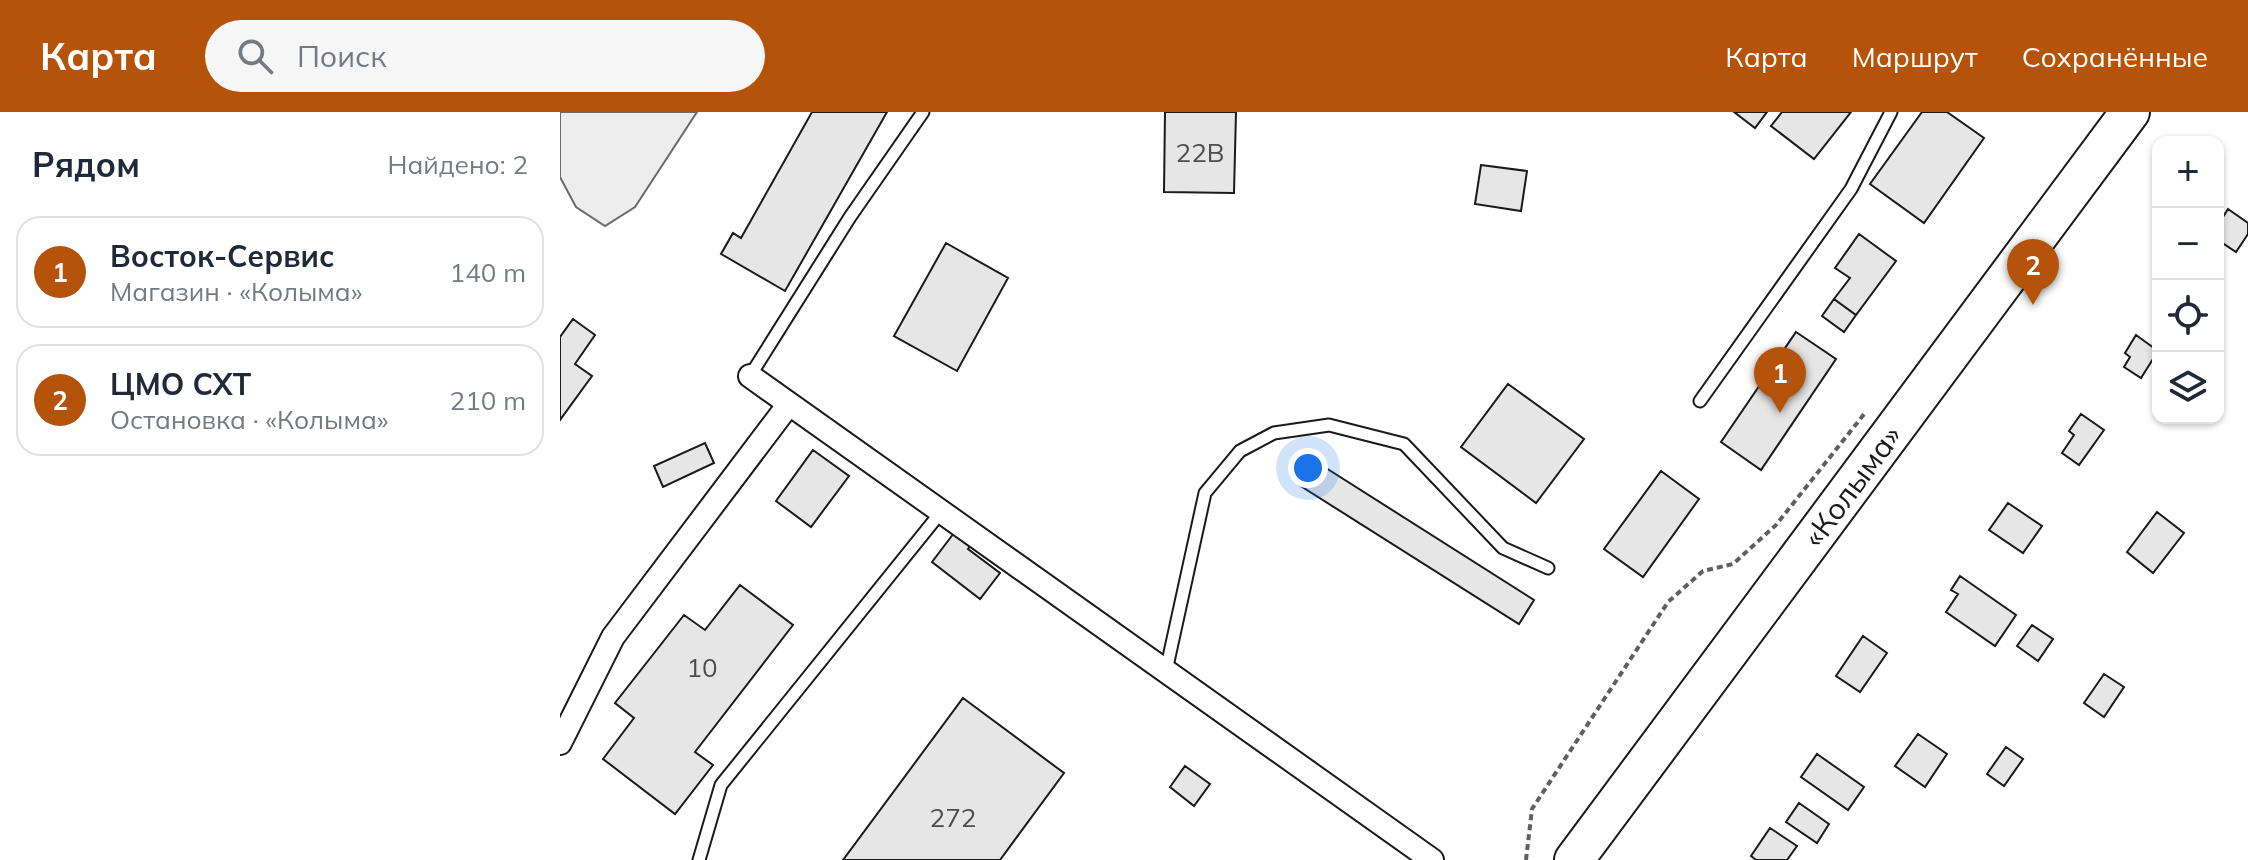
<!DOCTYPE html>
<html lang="ru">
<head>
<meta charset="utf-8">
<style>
  body { margin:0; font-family:Mulish,sans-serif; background:#f6f6f7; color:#1f2937 }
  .controls { position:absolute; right:24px; top:24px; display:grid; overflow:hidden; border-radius:16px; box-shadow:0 2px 6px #0004 }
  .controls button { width:72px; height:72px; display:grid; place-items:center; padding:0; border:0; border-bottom:2px solid #e0e1e3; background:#fff; color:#1f2937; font:40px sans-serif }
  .you { position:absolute; left:748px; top:356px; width:28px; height:28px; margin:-20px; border:6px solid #fff; border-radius:50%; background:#1a73e8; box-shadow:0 0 0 12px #1a73e833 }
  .badge { display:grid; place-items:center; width:52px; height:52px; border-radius:50%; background:#b45309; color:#fff; font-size:26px; font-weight:700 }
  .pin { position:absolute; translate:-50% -66px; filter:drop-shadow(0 2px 4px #0008) }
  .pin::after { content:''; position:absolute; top:42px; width:28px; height:24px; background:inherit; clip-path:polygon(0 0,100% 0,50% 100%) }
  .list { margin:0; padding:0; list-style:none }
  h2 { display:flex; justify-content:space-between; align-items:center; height:104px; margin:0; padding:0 32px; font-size:34px }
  h2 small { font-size:26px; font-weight:400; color:#747a83 }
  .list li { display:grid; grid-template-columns:52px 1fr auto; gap:24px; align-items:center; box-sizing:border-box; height:112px; margin:0 16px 16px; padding:0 16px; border:2px solid #e0e1e3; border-radius:24px }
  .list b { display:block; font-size:30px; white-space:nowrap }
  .list p { margin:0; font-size:26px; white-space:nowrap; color:#747a83 }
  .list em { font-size:26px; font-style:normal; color:#747a83 }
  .icon { flex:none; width:44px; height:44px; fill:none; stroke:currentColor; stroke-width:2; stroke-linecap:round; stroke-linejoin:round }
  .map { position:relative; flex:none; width:1688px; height:748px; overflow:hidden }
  header { display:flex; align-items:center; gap:48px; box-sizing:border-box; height:112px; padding:0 40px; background:#b45309; color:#fff }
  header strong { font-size:38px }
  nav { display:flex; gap:44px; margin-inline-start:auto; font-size:28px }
  .search { width:560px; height:72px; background:#f6f6f7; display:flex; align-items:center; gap:20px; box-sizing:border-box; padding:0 28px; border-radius:44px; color:#747a83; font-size:30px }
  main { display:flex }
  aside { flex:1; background:#fff }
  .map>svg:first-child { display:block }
</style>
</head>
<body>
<header>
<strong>Карта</strong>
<div class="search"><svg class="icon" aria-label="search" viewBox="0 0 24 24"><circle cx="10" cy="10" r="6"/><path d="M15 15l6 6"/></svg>Поиск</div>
<nav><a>Карта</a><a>Маршрут</a><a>Сохранённые</a></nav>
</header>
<main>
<aside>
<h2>Рядом<small>Найдено: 2</small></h2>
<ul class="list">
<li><span class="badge">1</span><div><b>Восток-Сервис</b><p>Магазин · «Колыма»</p></div><em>140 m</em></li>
<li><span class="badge">2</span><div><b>ЦМО СХТ</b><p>Остановка · «Колыма»</p></div><em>210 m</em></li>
</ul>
</aside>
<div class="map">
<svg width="1688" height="748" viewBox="0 0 1688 748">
  <rect width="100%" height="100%" fill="#fff"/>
  <path fill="#ededed" stroke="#6a6a6a" stroke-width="2" d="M 0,0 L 137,0 L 75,95 L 45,114 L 16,95 L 0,65 Z"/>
  <path fill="#e6e6e6" stroke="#1a1a1a" stroke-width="2" d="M 252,0 L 327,0 L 225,179 L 161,142 L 173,121 L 181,126 Z
    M 605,0 L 676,0 L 674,81 L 604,80 Z
    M 1174,0 L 1207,0 L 1195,16 Z
    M 1222,0 L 1291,0 L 1254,47 L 1211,14 Z
    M 1362,0 L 1387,0 L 1424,26 L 1364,111 L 1310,72 Z
    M 921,53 L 967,59 L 961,99 L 915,92 Z
    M 1668,97 L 1688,111 L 1688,122 L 1676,140 L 1658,128 L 1658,113 Z
    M 1299,122 L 1336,149 L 1296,203 L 1274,187 L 1290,166 L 1275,156 Z
    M 386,131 L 448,166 L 397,259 L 334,224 Z
    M 1274,187 L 1296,203 L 1284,220 L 1262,204 Z
    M 13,207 L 35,223 L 15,252 L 32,264 L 0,308 L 0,225 Z
    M 1236,220 L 1276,247 L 1201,358 L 1161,330 Z
    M 1576,223 L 1598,239 L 1581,266 L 1564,255 L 1570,245 L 1565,241 Z
    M 948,272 L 1024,327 L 976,391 L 901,335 Z
    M 1521,302 L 1544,318 L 1519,353 L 1502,341 L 1514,323 L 1509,319 Z
    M 145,331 L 154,351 L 103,375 L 94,354 Z
    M 253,338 L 289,364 L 251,415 L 216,389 Z
    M 755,349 L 974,488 L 959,512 L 739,373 Z
    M 1101,359 L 1139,387 L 1083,465 L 1044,437 Z
    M 1448,391 L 1482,414 L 1463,441 L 1429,418 Z
    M 1597,400 L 1624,421 L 1593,461 L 1567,440 Z
    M 397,417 L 414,429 L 408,437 L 440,461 L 420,487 L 372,450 Z
    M 1400,464 L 1456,503 L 1435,534 L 1386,500 L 1398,482 L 1391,478 Z
    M 180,473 L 233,513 L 135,640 L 153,653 L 115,702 L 43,647 L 74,606 L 55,591 L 124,503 L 145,518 Z
    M 1472,513 L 1493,527 L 1478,549 L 1457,534 Z
    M 1303,524 L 1327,541 L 1300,580 L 1276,564 Z
    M 1544,562 L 1564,575 L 1544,605 L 1524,591 Z
    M 403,586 L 504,661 L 440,748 L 283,748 Z
    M 1358,622 L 1387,642 L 1365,675 L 1335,654 Z
    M 1446,635 L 1463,647 L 1444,674 L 1427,662 Z
    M 1257,642 L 1304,675 L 1288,698 L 1241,665 Z
    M 625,654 L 650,672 L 634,694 L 610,675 Z
    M 1239,691 L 1269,712 L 1257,731 L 1226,710 Z
    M 1210,716 L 1237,734 L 1227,748 L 1196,748 L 1191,744 Z"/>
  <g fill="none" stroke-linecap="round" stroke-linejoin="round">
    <g stroke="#1a1a1a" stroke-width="15">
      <path id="lane" d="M 190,264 L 290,105 L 363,0
        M 1140,289 L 1291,77 L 1331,0
        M 606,559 L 645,381 L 680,339 L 714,321 L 769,313 L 844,332 L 943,436 L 988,456
        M 139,748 L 161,673 L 381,400"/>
    </g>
    <g stroke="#1a1a1a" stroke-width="26">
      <path id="street" d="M 190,264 L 872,748
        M 0,631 L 53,525 L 229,292"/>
    </g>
    <g stroke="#1a1a1a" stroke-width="42">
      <g id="highway">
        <path id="s1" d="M 1014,748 L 1570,0"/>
      </g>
    </g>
    <path stroke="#5f5f5f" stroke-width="4" stroke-dasharray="6 4" stroke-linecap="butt" d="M 966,748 L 972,697 L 1108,490 L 1143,459 L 1173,452 L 1216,413 L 1305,301"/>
    <use href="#lane" stroke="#fff" stroke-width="11"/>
    <use href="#street" stroke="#fff" stroke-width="22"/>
    <use href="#highway" stroke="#fff" stroke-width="38"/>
  </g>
  <g text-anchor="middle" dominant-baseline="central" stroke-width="6" stroke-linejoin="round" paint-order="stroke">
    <g font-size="26" fill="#4d4d4d">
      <text x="640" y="40">22В</text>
      <text x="142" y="555">10</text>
      <text x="393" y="705">272</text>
    </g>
    <g font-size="30" fill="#1a1a1a" stroke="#fff">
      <text stroke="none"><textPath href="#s1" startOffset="466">«Колыма»</textPath></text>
    </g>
  </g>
</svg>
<div class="controls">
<button>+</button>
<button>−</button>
<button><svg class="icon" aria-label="locate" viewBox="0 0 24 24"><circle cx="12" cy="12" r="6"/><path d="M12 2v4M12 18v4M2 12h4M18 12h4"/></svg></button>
<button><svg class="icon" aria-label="layers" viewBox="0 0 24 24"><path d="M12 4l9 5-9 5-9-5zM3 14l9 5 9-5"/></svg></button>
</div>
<div class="you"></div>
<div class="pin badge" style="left:1220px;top:301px">1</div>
<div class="pin badge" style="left:1473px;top:193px">2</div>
</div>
</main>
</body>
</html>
